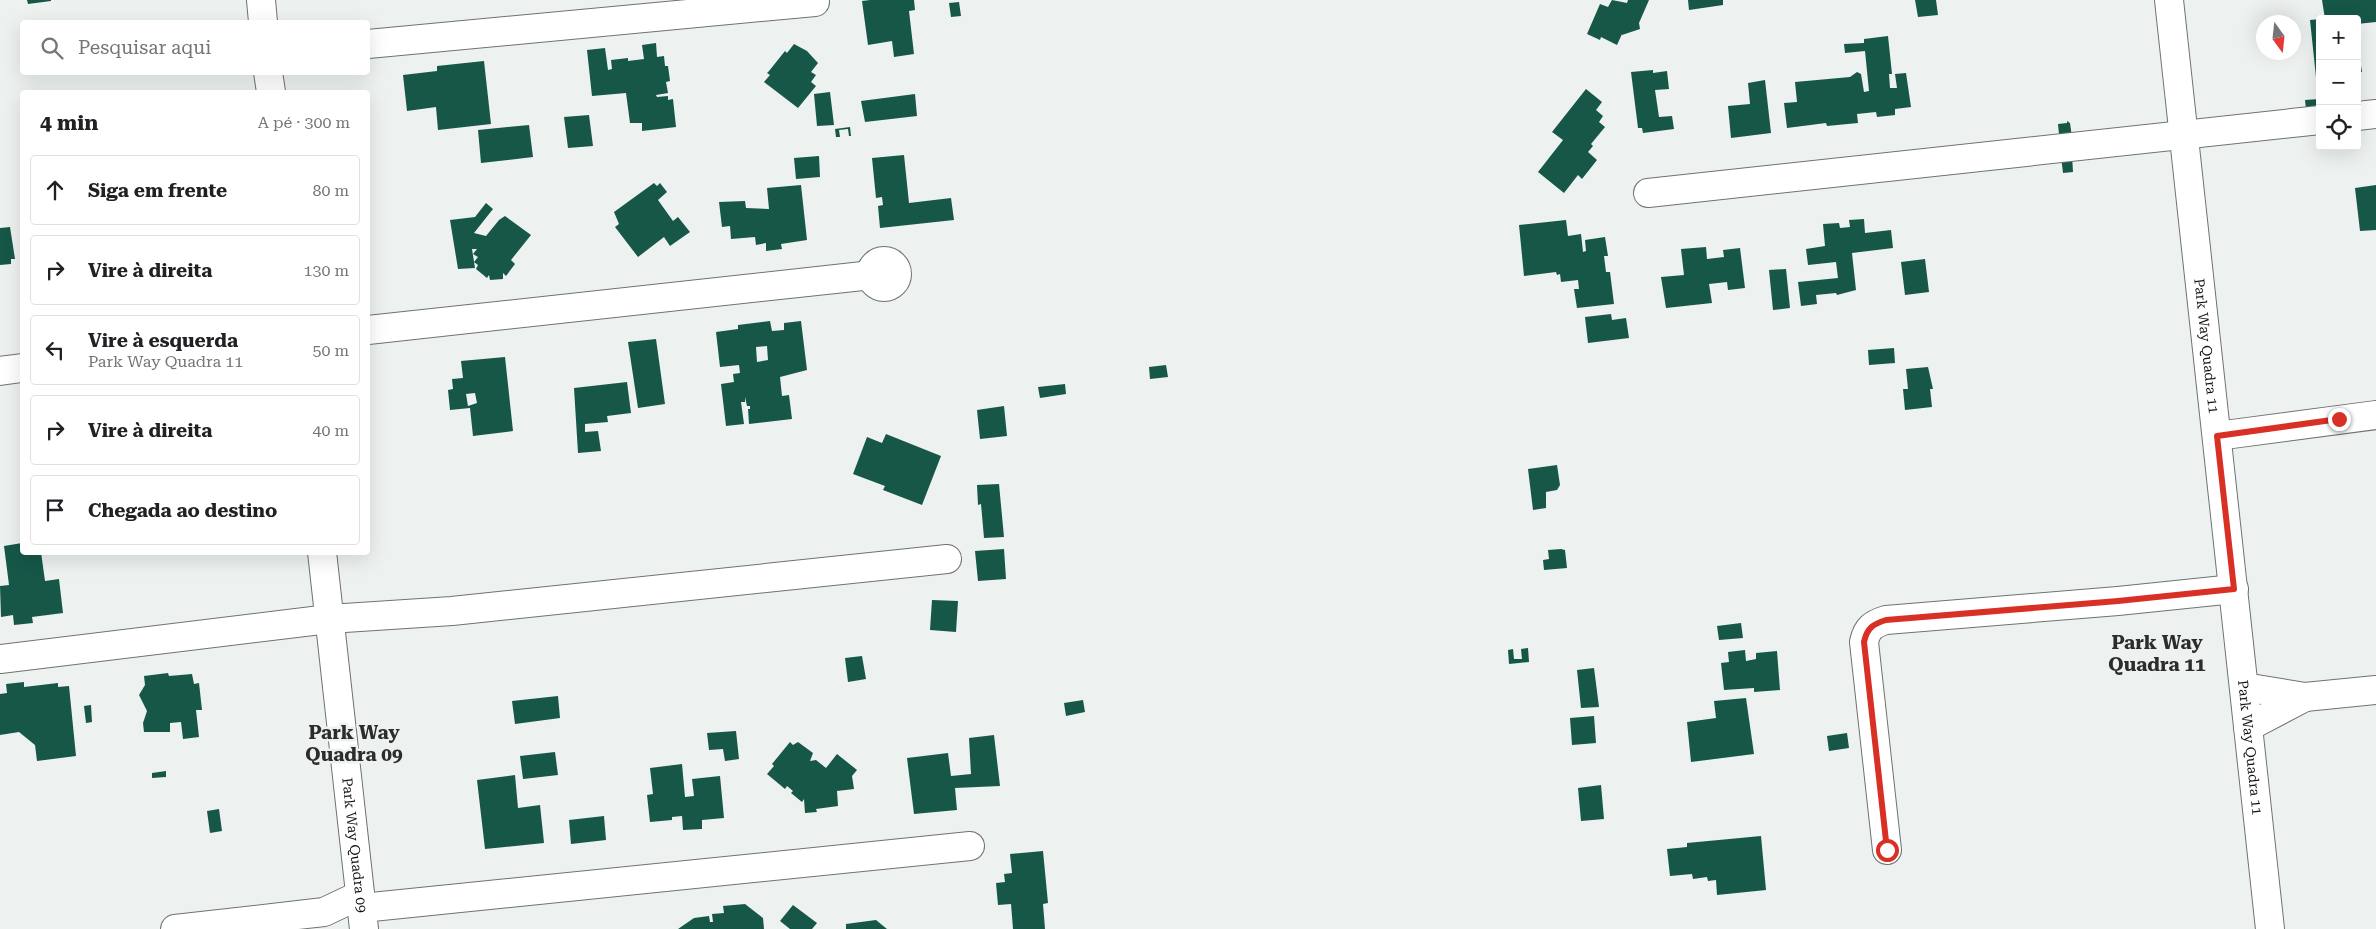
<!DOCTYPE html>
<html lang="pt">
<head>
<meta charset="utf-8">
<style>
  body { margin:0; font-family:"Roboto Serif",serif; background:#f2f2f2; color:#202124 }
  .controls { position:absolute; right:15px; top:15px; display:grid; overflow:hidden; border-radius:5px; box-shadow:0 5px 20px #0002 }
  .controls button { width:45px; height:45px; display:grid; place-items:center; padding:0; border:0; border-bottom:1px solid #e0e0e0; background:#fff; color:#202124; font:25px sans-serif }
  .compass { position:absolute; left:2256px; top:15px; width:45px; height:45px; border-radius:50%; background:#fff; box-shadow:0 5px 20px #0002; rotate:165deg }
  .stop { position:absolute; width:15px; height:15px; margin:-11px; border:4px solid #d93025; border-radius:50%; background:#fff }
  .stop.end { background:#d93025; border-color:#fff; box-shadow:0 1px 5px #0008 }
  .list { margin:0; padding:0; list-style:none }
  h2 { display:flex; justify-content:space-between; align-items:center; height:65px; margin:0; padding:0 20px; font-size:21px }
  h2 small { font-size:16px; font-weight:400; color:#757577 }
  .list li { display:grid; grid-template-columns:32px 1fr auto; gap:15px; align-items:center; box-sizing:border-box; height:70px; margin:0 10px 10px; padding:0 10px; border:1px solid #e0e0e0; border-radius:5px }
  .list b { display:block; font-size:19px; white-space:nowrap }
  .list p { margin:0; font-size:16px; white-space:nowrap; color:#757577 }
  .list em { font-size:16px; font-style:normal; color:#757577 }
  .icon { flex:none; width:28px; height:28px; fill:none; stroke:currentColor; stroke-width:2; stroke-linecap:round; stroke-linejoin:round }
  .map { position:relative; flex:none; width:2376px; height:929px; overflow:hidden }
  .search { position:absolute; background:#fff; box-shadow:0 5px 20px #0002; left:20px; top:20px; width:350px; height:55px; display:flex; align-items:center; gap:12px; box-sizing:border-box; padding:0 18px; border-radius:5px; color:#757577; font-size:19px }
  .panel { position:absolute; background:#fff; box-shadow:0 5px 20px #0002; left:20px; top:90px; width:350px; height:465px; border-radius:5px }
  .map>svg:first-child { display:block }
</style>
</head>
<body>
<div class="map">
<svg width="2376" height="929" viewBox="0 0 2376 929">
  <rect width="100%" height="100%" fill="#edf1f0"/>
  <path fill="#165748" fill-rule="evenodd" d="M 27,0 L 51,0 L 51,1 L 28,4 Z
    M 870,0 L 914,0 L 915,10 L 909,11 L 914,54 L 894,57 L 892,41 L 868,45 L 862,1 Z
    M 1612,0 L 1627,3 L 1628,0 L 1649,0 L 1639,23 L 1640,29 L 1622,35 L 1622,34 L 1617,45 L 1601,37 L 1600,40 L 1587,34 L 1600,4 L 1608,7 Z
    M 1688,0 L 1723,0 L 1723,5 L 1689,10 Z
    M 1915,0 L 1936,0 L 1938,15 L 1918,17 Z
    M 2322,0 L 2376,0 L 2376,22 L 2357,24 L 2357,19 L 2325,19 Z
    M 959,2 L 961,16 L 951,17 L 949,3 Z
    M 2320,19 L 2320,77 L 2316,77 L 2310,20 Z
    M 1888,36 L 1892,74 L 1889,74 L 1890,88 L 1897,88 L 1895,74 L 1906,73 L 1911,107 L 1895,109 L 1895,115 L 1877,117 L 1876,112 L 1857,114 L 1858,123 L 1827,126 L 1826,123 L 1787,128 L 1784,103 L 1797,102 L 1795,82 L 1850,77 L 1857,72 L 1861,74 L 1864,92 L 1869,91 L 1865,51 L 1845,53 L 1844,44 L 1864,43 L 1864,39 Z
    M 2357,40 L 2362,72 L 2357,73 Z
    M 656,43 L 657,57 L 664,56 L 665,66 L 668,66 L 670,81 L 666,82 L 668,93 L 656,95 L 657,97 L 668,96 L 668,100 L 673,99 L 676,127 L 642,131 L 642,123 L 630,123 L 626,93 L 592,96 L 587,50 L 605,48 L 608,70 L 612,69 L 611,60 L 628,58 L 628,61 L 644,59 L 642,45 Z
    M 794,44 L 807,51 L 818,63 L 811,72 L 816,75 L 811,82 L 816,86 L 798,108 L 764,82 L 770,75 L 767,73 L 769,71 L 785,51 L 787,53 Z
    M 484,61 L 491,124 L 438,130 L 436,107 L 407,111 L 403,75 L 437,71 L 437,66 Z
    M 1653,70 L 1653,73 L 1667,71 L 1669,89 L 1655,90 L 1659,117 L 1672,116 L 1674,129 L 1643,133 L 1642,128 L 1638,128 L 1631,72 Z
    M 1765,80 L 1771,133 L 1731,138 L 1728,106 L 1750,104 L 1748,83 Z
    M 1586,89 L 1602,102 L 1596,110 L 1603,116 L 1599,122 L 1605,127 L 1591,144 L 1593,146 L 1588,152 L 1597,160 L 1582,179 L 1578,175 L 1564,193 L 1538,172 L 1563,140 L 1552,132 Z
    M 830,92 L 834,125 L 817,126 L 814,94 Z
    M 915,94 L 917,116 L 865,122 L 861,101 Z
    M 2319,99 L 2320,116 L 2307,117 L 2305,100 Z
    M 589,115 L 593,146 L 568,148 L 564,117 Z
    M 2067,121 L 2070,123 L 2073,144 L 2060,145 L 2058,124 L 2067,123 Z
    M 529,125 L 533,157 L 481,163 L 478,130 Z
    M 850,127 L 851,136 L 849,136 L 848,129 L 839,130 L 840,137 L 836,137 L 835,129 Z
    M 904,155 L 909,203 L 951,198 L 954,220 L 880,228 L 878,206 L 883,205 L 882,197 L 876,198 L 872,158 Z
    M 2072,155 L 2073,172 L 2063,173 L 2061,156 Z
    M 819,156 L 820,177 L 796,179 L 794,158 Z
    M 654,183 L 657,186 L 660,183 L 667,192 L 658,200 L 673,221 L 678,217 L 690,232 L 670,246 L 664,237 L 638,257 L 615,227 L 619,224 L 614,212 Z
    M 801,185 L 807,240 L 781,244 L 782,249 L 766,251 L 766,243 L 756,245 L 755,237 L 731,239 L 730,226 L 722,227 L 719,202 L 745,201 L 746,208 L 769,209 L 767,188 Z
    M 2376,185 L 2376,230 L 2360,231 L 2355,188 Z
    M 486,203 L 493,209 L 474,233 L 486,236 L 499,220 L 505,216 L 531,235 L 511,260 L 515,264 L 506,276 L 503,273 L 503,279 L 490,280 L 489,275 L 487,278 L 476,269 L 478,265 L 474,262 L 478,257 L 473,254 L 477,249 L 472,249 L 475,268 L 458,269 L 450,220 L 475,217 Z
    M 1864,219 L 1865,233 L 1891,230 L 1893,248 L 1852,253 L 1856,290 L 1837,295 L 1836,293 L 1816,295 L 1817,304 L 1801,306 L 1798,282 L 1838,278 L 1836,262 L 1808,265 L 1806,249 L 1825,246 L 1823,224 L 1839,223 L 1840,228 L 1850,227 L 1849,220 Z
    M 1566,220 L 1568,236 L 1581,234 L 1583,252 L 1586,251 L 1585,240 L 1605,237 L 1608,256 L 1604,256 L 1606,272 L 1610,272 L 1614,304 L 1577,308 L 1574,289 L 1579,289 L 1578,280 L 1561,282 L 1560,274 L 1557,275 L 1556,272 L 1524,276 L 1519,225 Z
    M 10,227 L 15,259 L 11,259 L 11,264 L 0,265 L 0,228 Z
    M 1706,247 L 1707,259 L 1724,257 L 1723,250 L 1740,248 L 1745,288 L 1728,290 L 1727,282 L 1709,284 L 1712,303 L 1666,308 L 1661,277 L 1684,275 L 1681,249 Z
    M 1925,259 L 1929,292 L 1905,295 L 1901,262 Z
    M 1786,269 L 1790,308 L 1773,310 L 1769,270 Z
    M 1611,314 L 1612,320 L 1626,318 L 1629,338 L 1588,343 L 1585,317 Z
    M 770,321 L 772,331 L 784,330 L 784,323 L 801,321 L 807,370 L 780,377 L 782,396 L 789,395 L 792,419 L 749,424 L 748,409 L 750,409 L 750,406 L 747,406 L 745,397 L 745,402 L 741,402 L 744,424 L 726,426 L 721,384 L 734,382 L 733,374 L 740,373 L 739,365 L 720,367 L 716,332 L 738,329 L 738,325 ZM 767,346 L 768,360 L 757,362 L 756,347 Z
    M 656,339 L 665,404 L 638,408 L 628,342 Z
    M 1894,348 L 1895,363 L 1869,365 L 1868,350 Z
    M 505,357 L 513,431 L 473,436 L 470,408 L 450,410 L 448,390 L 453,389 L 452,379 L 463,378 L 461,361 ZM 475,393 L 477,403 L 468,406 L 466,394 Z
    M 1166,365 L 1168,377 L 1150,379 L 1149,367 Z
    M 1928,367 L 1933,389 L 1930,389 L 1932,407 L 1905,410 L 1903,389 L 1908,389 L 1906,369 Z
    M 627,382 L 631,413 L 607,416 L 608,422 L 585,424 L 585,432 L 598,431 L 601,451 L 578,453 L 574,388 Z
    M 1065,384 L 1066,394 L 1040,398 L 1038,387 Z
    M 1004,406 L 1007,436 L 980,439 L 977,410 Z
    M 886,434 L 941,456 L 922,505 L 883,490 L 885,486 L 853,474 L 867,437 L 882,443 Z
    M 1557,465 L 1560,485 L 1557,490 L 1546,492 L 1546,508 L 1533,510 L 1528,469 Z
    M 999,484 L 1004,537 L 984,538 L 981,504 L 978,505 L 977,485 Z
    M 22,543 L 22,552 L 41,552 L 45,581 L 59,579 L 63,613 L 32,617 L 33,623 L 14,625 L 13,615 L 1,617 L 0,586 L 9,585 L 4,546 Z
    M 1004,549 L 1006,579 L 978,581 L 975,551 Z
    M 1561,549 L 1565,550 L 1567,568 L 1544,570 L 1543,560 L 1549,559 L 1548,550 Z
    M 932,600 L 958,601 L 956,632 L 930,630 Z
    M 1741,623 L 1743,638 L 1719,640 L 1717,626 Z
    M 1528,648 L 1529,662 L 1509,664 L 1508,650 L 1513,649 L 1514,659 L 1522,659 L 1521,649 Z
    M 1745,650 L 1746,661 L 1756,659 L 1756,653 L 1777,651 L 1780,690 L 1754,692 L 1754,688 L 1724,690 L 1721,663 L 1729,662 L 1728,652 Z
    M 862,656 L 866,679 L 848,682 L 845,658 Z
    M 1594,668 L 1599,707 L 1581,708 L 1577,670 Z
    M 168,673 L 169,676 L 192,674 L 194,684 L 199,683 L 202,710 L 196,710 L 199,737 L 183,739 L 181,722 L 170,723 L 170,732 L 144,732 L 143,723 L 147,711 L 139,695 L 145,685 L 144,676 Z
    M 24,682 L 24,687 L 58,683 L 58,687 L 69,686 L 76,756 L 37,761 L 35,745 L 19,732 L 0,735 L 0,694 L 7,693 L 6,684 Z
    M 558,696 L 560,718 L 515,724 L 512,701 Z
    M 1746,698 L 1754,754 L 1691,762 L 1687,722 L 1716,718 L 1714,701 Z
    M 1083,700 L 1085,712 L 1066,716 L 1064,703 Z
    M 91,705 L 92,722 L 86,723 L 84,706 Z
    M 1594,716 L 1596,743 L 1572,745 L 1570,718 Z
    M 736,731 L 739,759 L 725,761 L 723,749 L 709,750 L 707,733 Z
    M 1847,733 L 1849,748 L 1829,751 L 1827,736 Z
    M 994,735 L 1000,786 L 955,788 L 957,810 L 914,814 L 907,758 L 948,753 L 951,776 L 971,774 L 969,738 Z
    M 790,742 L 793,745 L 798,742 L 813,753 L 810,761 L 816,760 L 826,768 L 837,754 L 857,770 L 852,776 L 854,789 L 837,791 L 838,806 L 816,809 L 817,812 L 805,813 L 804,799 L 802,802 L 791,793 L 793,791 L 787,786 L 785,789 L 767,774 L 774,766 L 772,764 Z
    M 555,752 L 558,775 L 523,779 L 520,756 Z
    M 682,764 L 685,797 L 694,796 L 692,779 L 720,776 L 724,818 L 702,820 L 702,829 L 683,830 L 682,816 L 672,817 L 672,820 L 650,822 L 647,795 L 653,794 L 650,768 Z
    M 166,771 L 166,777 L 152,778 L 152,773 Z
    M 515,775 L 518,808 L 540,805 L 544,843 L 485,849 L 477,780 Z
    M 1601,785 L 1604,819 L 1581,821 L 1578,788 Z
    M 219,809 L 222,831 L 210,833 L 207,811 Z
    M 604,816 L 606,840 L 571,844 L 569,820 Z
    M 1761,836 L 1766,890 L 1717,895 L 1716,880 L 1708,881 L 1707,877 L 1693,879 L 1692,874 L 1670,876 L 1667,849 L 1687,847 L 1687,843 Z
    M 1043,851 L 1048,903 L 1043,904 L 1045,929 L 1013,929 L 1011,904 L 998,905 L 996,883 L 1005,882 L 1004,874 L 1012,873 L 1010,854 Z
    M 745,904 L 763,918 L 764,929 L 678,929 L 694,918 L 709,916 L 710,922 L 713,922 L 712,914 L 724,913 L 723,906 Z
    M 793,905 L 817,923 L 812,929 L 790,929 L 780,921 Z
    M 876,920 L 887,929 L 846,929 L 846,924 Z"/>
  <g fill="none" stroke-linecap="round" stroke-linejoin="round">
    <g stroke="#6f7271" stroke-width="30">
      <g id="minor">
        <path d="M 261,0 L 263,22"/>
        <path id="s1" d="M 2169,0 L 2270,929"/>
        <path d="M 368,44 L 815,2"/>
        <path d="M 268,72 L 271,92"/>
        <path d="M 2357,116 L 2376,114"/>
        <path d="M 1648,193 L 2320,120"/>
        <circle cx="884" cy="274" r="13"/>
        <path d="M 368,330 L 872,275"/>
        <path d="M 0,371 L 22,368"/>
        <path d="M 2217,436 L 2376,415"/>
        <path id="s2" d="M 322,552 L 364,929"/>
        <path d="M 0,659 L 329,619 L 452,611 L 947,559"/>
        <path d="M 2244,687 L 2305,697 L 2376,690"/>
        <path d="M 2248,727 L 2305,697"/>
        <path d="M 1887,850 L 1864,642 C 1867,628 1873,624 1886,620 L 2118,601 L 2234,589"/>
        <path d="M 362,908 L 970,846"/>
        <path d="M 175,929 L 324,912 L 360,895"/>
      </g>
    </g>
    <use href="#minor" stroke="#fff" stroke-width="28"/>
  </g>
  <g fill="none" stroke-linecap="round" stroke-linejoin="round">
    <path stroke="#d93025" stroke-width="6" d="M 1887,850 L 1864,642 C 1867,628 1873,624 1886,620 L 2118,601 L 2234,589 L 2217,436 L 2339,419"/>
  </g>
  <g text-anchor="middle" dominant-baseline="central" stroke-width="5" stroke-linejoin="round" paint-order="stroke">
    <g font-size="14" fill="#131414" stroke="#edf1f0">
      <text stroke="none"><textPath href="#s1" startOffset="348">Park Way Quadra 11</textPath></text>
      <text stroke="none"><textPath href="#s1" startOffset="752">Park Way Quadra 11</textPath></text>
      <text stroke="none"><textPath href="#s2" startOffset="295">Park Way Quadra 09</textPath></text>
    </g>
    <g font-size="19" font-weight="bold" fill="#2a2d2c" stroke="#edf1f0">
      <text x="2157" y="642">Park Way<tspan x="2157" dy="22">Quadra 11</tspan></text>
      <text x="354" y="732">Park Way<tspan x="354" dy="22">Quadra 09</tspan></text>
    </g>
  </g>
</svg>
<div class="controls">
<button>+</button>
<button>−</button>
<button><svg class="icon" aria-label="locate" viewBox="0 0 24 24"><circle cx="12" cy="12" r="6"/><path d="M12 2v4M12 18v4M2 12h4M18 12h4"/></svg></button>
</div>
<svg class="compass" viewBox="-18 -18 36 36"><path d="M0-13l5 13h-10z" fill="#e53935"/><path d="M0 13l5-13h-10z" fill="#757577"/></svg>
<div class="stop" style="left:1887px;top:850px"></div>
<div class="stop end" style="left:2339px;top:419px"></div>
<div class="search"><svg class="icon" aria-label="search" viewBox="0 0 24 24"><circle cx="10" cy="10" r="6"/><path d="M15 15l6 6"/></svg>Pesquisar aqui</div>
<section class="panel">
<h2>4 min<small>A pé · 300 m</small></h2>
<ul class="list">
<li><svg class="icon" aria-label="ahead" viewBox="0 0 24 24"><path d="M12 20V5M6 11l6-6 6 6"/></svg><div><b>Siga em frente</b></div><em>80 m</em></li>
<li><svg class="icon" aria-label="right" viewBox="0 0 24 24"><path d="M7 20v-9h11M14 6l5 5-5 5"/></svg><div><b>Vire à direita</b></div><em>130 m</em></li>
<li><svg class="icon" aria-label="left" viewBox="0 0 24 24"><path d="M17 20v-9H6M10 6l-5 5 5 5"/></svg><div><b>Vire à esquerda</b><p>Park Way Quadra 11</p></div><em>50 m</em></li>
<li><svg class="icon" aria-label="right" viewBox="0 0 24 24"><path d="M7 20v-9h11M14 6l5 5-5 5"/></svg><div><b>Vire à direita</b></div><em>40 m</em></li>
<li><svg class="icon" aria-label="arrive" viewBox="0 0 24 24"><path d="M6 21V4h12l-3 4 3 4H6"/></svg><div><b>Chegada ao destino</b></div></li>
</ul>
</section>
</div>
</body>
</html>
